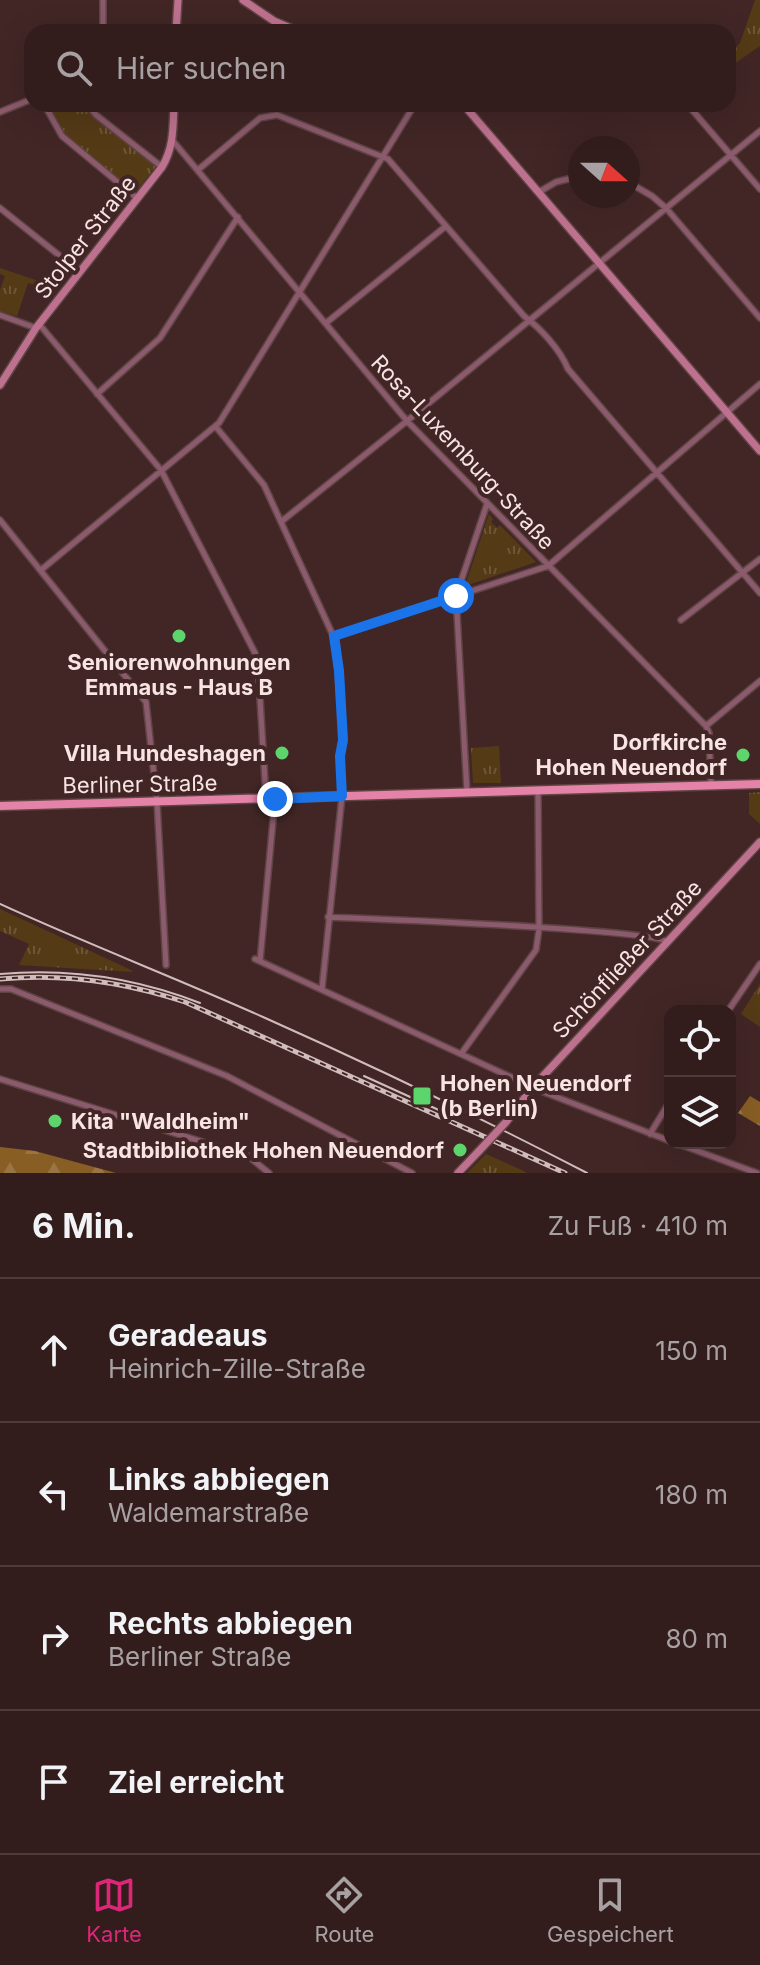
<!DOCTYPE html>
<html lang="de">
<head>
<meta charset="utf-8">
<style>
  body { margin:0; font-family:Inter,sans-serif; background:#3d2929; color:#f1f3f6 }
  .controls { position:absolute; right:24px; bottom:24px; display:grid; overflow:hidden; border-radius:16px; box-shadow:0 8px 32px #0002 }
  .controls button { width:72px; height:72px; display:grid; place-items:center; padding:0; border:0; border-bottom:2px solid #4d3a3b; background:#321c1c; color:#f1f3f6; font:40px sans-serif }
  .compass { position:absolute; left:568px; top:136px; width:72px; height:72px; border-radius:50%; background:#321c1c; box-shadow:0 8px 32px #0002; rotate:111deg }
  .stop { position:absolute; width:24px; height:24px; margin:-18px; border:6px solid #1a73e8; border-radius:50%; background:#fff }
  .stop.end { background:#1a73e8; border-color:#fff; box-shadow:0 2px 8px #0008 }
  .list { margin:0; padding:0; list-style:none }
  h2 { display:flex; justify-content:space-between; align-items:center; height:104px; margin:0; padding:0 32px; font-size:34px }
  h2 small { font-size:26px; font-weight:400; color:#a8a1a3 }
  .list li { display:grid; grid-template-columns:52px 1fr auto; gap:24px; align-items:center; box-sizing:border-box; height:144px; padding:0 32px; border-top:2px solid #4d3a3b }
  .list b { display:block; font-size:30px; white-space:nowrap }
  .list p { margin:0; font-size:26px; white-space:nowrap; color:#a8a1a3 }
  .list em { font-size:26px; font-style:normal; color:#a8a1a3 }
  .icon { flex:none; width:44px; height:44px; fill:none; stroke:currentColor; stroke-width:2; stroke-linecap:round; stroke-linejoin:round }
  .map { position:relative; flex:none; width:760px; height:1173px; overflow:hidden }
  .search { position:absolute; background:#321c1c; box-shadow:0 8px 32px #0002; left:24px; right:24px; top:24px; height:88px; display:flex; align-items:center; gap:20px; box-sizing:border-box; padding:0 28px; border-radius:24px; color:#a8a1a3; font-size:30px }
  .sheet { height:680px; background:#321c1c }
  nav { display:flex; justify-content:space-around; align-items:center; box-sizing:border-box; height:112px; border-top:2px solid #4d3a3b; background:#321c1c; font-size:22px; color:#a8a1a3 }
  nav a { display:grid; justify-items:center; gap:4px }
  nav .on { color:#db2777 }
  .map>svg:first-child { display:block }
</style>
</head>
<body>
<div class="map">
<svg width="760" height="1173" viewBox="0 0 760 1173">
  <defs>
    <pattern id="grass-tufts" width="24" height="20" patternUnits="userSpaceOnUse" patternTransform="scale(2)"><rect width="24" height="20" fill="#553a16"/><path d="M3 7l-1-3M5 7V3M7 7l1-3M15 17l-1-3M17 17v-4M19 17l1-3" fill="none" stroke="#6e5638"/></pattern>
    <pattern id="forest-firs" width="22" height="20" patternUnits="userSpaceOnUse" patternTransform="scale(2)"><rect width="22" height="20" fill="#885e24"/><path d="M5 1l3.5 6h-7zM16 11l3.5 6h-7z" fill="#9a7544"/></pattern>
  </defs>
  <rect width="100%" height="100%" fill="#422626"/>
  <path fill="url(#grass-tufts)" d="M 755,0 L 760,0 L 760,46 L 728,68 L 728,56 L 740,43 Z
    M 45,104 L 82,104 L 95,119 L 156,166 L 134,194 L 64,135 Z
    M 0,268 L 59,288 L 55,292 L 28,283 L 17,316 L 0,311 L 0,290 L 5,276 L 0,274 Z
    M 489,514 L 493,519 L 491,522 L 497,528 L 500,525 L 536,562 L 465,586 Z
    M 499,746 L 501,783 L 473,783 L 471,748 Z
    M 760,792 L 760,824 L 749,814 L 749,793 Z
    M 0,909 L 131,970 L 133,972 L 19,965 L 29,944 L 0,931 Z
    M 760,984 L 760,1027 L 741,1014 Z
    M 486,1154 L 526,1172 L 525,1173 L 467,1173 Z"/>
  <path fill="url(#forest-firs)" d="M 750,1096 L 760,1102 L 760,1126 L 738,1113 Z
    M 0,1147 L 35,1151 L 116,1173 L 0,1173 Z"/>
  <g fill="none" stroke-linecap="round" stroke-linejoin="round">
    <g stroke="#5f4444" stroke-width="8">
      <path id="street" d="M 103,32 L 103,0
        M 44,104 L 62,136 L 138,199
        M 87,104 L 96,115 L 162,167
        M 687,104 L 760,189
        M 0,112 L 32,99
        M 173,141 L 407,421 L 706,726 L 709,733 L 711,784
        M 199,169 L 260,118 L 277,115 L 388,159 L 524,316 C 540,328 560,349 568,369 L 760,593
        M 628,182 L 652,196 L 666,208 L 760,318
        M 539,192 L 556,182 L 580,176
        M 0,208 L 80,272
        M 0,315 L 36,328
        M 326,323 L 446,226
        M 39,324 L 161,470 L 255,653 L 258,665 L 266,798
        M 97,394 L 160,338 L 238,217
        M 216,427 L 264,485 L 336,642 L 343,740 L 340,756 L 342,796 L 322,989
        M 0,520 L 146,702 L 157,802 L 166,965
        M 282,521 L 407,421 L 760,131
        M 41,570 L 219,423 L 415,104
        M 681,620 L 760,559
        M 334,636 L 548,566 L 760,384
        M 706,726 L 760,681
        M 467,792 L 456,596 L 487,504
        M 328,917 C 371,919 652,929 668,942
        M 255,959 L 541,1091 L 670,1141
        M 260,961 L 275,799
        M 0,989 L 11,989 L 227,1076 L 412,1173
        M 728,1011 L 760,964
        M 461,1054 L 536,950 L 539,929 L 538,790
        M 0,1079 L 248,1156 L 269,1173
        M 650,1134 L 670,1101
        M 676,1143 L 757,1173"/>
    </g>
    <g stroke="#5f4444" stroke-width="10">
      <path id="secondary" d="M 243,0 L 274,21 L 300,32
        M 176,32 L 178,0
        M 463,104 L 760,451
        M 0,385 L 36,328 L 162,167 C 174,147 173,127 174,104
        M 506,1122 L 533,1087 L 760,842
        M 458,1173 L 479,1151"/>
    </g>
    <g stroke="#5f4444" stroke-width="11">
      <path id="primary" d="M 0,806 L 760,784"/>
    </g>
    <use href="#street" stroke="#8b5a6c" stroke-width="5"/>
    <use href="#secondary" stroke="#be718e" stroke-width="7"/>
    <use href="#primary" stroke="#e582a8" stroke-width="8"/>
    <path stroke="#d1bcbc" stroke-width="2" d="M 0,904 C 87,944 176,978 263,1017 C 373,1066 481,1118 587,1173
      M 0,974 C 68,968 136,978 200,1003
      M 364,1076 L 441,1111"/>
    <g stroke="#d1bcbc" stroke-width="5">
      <path id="rail" d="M 0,979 C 63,973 125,982 185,1002 L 565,1173"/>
    </g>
    <use href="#rail" stroke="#422626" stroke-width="2" stroke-dasharray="6" stroke-linecap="butt"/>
    <g stroke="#5f4444" stroke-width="10" stroke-linecap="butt">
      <path id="secondary-bridge" d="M 479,1151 L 506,1122"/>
    </g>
    <use href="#secondary-bridge" stroke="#be718e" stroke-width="7"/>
  </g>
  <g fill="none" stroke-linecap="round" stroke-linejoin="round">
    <path stroke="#1a73e8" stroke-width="10" d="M 275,799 L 342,796 L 340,756 L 343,740 L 339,671 L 334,636 L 456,596"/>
  </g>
  <g fill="#5dd56d" stroke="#422626" stroke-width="3">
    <circle cx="179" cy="636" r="8"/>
    <circle cx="282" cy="753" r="8"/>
    <circle cx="743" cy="755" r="8"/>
    <rect x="412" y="1086" width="20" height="20" rx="4"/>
    <circle cx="55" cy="1121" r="8"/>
    <circle cx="460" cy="1150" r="8"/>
  </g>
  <g text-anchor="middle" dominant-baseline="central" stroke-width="8" stroke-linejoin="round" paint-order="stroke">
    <g font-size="22" fill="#f7e4e3" stroke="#422626">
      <text transform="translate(85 237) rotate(-52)">Stolper Straße</text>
      <text transform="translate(463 452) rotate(47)">Rosa-Luxemburg-Straße</text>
      <text transform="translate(140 784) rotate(-1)">Berliner Straße</text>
      <text transform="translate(627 959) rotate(-47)">Schönfließer Straße</text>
    </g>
    <g font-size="22" font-weight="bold" fill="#f7e4e3" stroke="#422626" text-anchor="end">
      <text x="179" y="662" text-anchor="middle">Seniorenwohnungen<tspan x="179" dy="25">Emmaus - Haus B</tspan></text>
      <text x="727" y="742">Dorfkirche<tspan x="727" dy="25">Hohen Neuendorf</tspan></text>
      <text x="266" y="753">Villa Hundeshagen</text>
      <text x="440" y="1083" text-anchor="start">Hohen Neuendorf<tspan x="440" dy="25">(b Berlin)</tspan></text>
      <text x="71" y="1121" text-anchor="start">Kita "Waldheim"</text>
      <text x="444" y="1150">Stadtbibliothek Hohen Neuendorf</text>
    </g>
  </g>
</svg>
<div class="controls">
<button><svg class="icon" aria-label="locate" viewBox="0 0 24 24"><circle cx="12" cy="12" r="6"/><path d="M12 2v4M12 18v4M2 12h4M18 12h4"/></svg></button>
<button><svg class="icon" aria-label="layers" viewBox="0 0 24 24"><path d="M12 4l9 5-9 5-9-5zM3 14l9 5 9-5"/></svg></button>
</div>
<svg class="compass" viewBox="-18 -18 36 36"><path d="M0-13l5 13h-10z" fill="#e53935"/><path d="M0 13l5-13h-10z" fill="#a8a1a3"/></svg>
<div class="stop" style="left:456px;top:596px"></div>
<div class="stop end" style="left:275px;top:799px"></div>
<div class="search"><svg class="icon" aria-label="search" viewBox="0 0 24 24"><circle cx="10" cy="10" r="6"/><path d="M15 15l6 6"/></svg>Hier suchen</div>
</div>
<section class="sheet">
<h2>6 Min.<small>Zu Fuß · 410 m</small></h2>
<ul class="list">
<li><svg class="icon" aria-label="ahead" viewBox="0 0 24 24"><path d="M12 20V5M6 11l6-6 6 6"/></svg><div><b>Geradeaus</b><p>Heinrich-Zille-Straße</p></div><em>150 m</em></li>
<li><svg class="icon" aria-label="left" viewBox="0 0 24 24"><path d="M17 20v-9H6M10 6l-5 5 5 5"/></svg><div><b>Links abbiegen</b><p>Waldemarstraße</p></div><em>180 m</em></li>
<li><svg class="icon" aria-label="right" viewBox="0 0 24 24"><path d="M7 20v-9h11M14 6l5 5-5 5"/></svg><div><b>Rechts abbiegen</b><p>Berliner Straße</p></div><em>80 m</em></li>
<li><svg class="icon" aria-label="arrive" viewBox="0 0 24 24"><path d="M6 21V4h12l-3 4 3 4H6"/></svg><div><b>Ziel erreicht</b></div></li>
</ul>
</section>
<nav>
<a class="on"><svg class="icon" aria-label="map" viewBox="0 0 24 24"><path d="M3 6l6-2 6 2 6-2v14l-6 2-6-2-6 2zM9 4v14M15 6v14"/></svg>Karte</a>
<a><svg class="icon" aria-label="directions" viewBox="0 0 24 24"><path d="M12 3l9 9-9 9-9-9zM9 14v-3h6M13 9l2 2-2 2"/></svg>Route</a>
<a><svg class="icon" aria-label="saved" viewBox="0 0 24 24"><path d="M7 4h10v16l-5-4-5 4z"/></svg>Gespeichert</a>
</nav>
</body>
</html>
